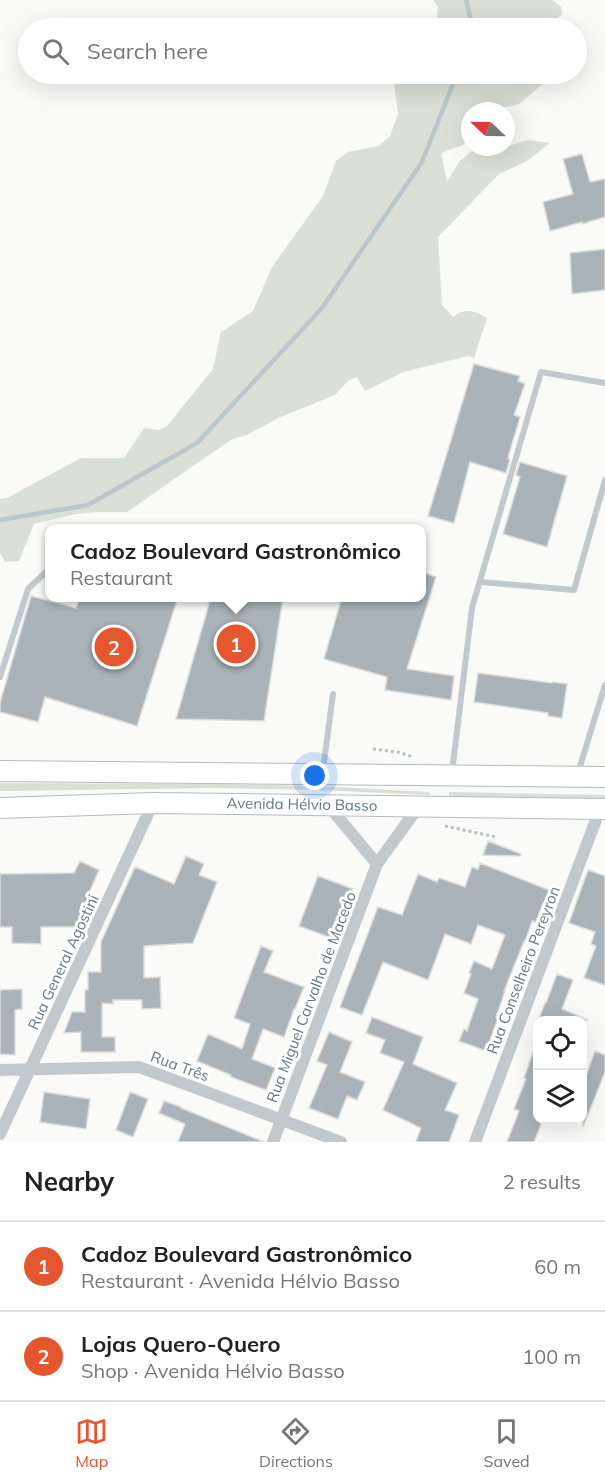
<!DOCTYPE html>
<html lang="en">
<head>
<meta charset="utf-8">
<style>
  body { margin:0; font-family:Mulish,sans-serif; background:#f6f6f6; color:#222 }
  .controls { position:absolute; right:18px; bottom:18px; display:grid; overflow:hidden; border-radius:12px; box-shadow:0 6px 24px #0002 }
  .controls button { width:54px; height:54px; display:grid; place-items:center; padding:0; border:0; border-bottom:2px solid #e0e0e0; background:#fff; color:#222; font:30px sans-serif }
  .compass { position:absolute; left:461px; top:102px; width:54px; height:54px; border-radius:50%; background:#fff; box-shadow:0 6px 24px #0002; rotate:292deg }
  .you { position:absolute; left:315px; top:776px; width:21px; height:21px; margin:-15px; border:4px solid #fff; border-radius:50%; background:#1a73e8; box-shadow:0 0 0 9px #1a73e833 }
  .badge { display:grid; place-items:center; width:39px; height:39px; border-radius:50%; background:#e4572e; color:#fff; font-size:20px; font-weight:700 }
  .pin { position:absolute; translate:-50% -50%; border:3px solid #fff; box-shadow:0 2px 6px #0006 }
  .popup { position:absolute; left:45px; top:524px; width:381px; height:78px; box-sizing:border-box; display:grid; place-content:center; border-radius:12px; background:#fff; filter:drop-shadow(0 2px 4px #0005); font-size:20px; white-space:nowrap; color:#767676 }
  .popup b { font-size:22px; color:#222 }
  .popup::after { content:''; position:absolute; left:50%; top:100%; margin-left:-12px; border:12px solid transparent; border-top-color:#fff }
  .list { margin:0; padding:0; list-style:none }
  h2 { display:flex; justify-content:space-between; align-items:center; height:78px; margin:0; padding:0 24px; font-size:26px }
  h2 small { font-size:20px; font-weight:400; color:#767676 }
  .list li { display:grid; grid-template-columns:39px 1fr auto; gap:18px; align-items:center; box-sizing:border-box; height:90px; padding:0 24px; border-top:2px solid #e0e0e0 }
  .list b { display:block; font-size:22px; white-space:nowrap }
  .list p { margin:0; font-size:20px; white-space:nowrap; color:#767676 }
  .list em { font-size:20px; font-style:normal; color:#767676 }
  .icon { flex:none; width:33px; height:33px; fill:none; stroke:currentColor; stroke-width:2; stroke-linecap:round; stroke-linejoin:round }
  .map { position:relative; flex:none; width:605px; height:1142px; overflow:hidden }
  .search { position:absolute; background:#fff; box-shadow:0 6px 24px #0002; left:18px; right:18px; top:18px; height:66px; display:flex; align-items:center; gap:15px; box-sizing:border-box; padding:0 21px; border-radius:33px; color:#767676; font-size:22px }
  .sheet { height:258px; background:#fff }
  nav { display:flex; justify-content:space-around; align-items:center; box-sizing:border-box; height:84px; border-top:2px solid #e0e0e0; background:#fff; font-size:16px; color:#767676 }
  nav a { display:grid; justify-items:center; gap:3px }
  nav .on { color:#e4572e }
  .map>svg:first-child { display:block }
</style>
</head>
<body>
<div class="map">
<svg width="605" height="1142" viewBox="0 0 605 1142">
  <rect width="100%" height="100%" fill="#fafaf8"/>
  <path fill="#dadfd7" d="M 433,0 L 553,0 L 561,7 L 562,14 L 549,28 L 436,28 L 438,7 Z
    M 406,74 L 548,74 L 546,81 L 519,104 L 489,111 L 470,111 L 470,136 L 463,145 L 441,153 L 447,182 L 459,162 L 476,147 L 490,152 L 527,140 L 550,143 L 527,161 L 499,174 L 438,237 L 442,305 L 453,317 C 465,307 475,311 487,318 L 474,358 L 468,356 L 403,372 L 365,391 L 357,377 L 349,380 L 335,395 L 278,418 L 247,435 L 232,439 L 127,512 L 98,512 L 76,514 L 34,524 L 19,561 L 5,562 L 0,553 L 0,499 L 7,498 L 81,458 L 124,458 L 144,428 L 159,430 L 167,426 L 213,369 L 221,332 L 253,311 L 272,267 L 323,196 L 336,161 L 348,152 L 379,146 L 390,136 L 398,114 L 394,83 Z
    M 0,783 L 213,784 L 317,786 L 429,792 L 430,795 L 317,790 L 213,788 L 0,791 Z
    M 449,792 L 605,795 L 605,799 L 449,796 Z"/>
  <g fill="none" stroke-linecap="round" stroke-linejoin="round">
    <path stroke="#bbc7cb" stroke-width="4.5" d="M 466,0 L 473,28
      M 0,520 L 88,505 L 197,443 L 322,308 L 422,162 L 457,74"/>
  </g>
  <path fill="#aab3b9" stroke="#dcdcda" stroke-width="1.5" d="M 582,154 L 590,182 L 605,179 L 605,217 L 582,224 L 582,222 L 550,231 L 543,202 L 573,194 L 563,159 Z
    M 605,249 L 605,290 L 572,294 L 570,253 Z
    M 474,364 L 520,376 L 518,381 L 525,384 L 514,415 L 520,417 L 509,454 L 508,459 L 510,459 L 506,473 L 470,462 L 454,523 L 428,516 Z
    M 520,462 L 567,476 L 547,547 L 503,534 L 520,477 L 516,475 Z
    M 422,572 L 436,577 L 407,669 L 454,676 L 451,700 L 385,690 L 387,677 L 324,659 L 342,597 L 422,597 Z
    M 31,596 L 76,608 L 80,597 L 178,597 L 137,726 L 45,697 L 38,722 L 0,712 L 0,703 Z
    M 211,597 L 283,597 L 264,721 L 176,719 Z
    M 478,673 L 552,683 L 553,682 L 567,684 L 562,718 L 548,716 L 548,713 L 474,702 Z
    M 488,841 L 521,854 L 520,856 L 483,855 Z
    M 186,856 L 204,864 L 199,875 L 217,882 L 193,943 L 144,946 L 144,978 L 160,977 L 161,1008 L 142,1009 L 142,1000 L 113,1000 L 113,1004 L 102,1003 L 102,1037 L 115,1037 L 115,1052 L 81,1052 L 81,1032 L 64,1033 L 72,1012 L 85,1012 L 85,990 L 88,990 L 88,972 L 101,972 L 101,942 L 135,867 L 174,884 Z
    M 80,861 L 99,870 L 87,897 L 91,898 L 77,927 L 41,927 L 41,944 L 12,943 L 12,927 L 0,927 L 0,874 L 74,873 Z
    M 480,863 L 554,892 L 548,905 L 543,903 L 536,922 L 532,921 L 525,942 L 524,941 L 504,991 L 505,991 L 496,1017 L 498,1018 L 486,1051 L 459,1041 L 464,1029 L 467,1031 L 478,999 L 464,993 L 471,974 L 469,973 L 474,961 L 492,969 L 505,935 L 478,925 L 471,944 L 445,934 L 428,980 L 383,962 L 362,1015 L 340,1007 L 378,907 L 402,915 L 418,874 L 437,882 L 439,878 L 465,887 L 472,867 L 478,869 Z
    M 588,870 L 605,876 L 605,985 L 584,978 L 596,946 L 591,944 L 595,932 L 569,923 Z
    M 318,876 L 353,889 L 334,939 L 299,926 Z
    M 261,946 L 273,951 L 264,972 L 304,987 L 295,1009 L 294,1009 L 284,1037 L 263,1029 L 252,1059 L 275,1068 L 266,1090 L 231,1077 L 231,1075 L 197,1061 L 208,1034 L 242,1049 L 250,1024 L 234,1018 Z
    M 557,974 L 573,980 L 562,1009 L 588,1020 L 546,1020 L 539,1018 L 545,1003 L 546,1003 Z
    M 22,989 L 22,1009 L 15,1010 L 15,1055 L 0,1054 L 0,990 Z
    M 372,1017 L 423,1037 L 413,1064 L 457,1083 L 445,1110 L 459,1115 L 449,1142 L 416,1142 L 421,1128 L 383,1110 L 404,1062 L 380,1053 L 385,1040 L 366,1033 Z
    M 329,1032 L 352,1042 L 340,1072 L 365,1082 L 357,1100 L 347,1096 L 338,1119 L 309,1108 L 327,1065 L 317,1061 Z
    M 536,1044 L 537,1044 L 537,1119 L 543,1119 L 534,1142 L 507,1142 L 519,1111 L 514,1109 L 526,1079 L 524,1078 Z
    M 595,1051 L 605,1055 L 605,1072 L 583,1127 L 582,1075 L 586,1076 Z
    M 44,1092 L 90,1099 L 86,1129 L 40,1122 Z
    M 130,1092 L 148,1099 L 133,1137 L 116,1130 Z
    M 164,1101 L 181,1107 L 181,1108 L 264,1142 L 178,1142 L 185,1124 L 159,1113 Z"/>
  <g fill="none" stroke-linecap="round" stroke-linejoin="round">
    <g stroke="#b5babe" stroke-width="22">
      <path id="primary" d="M 0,771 L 605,777
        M 0,808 L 153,803 L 605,809"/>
    </g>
    <path stroke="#bbbfc2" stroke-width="3" stroke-dasharray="3 3" stroke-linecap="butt" d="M 373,749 L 398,752 L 413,757
      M 445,826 L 496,837"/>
    <path stroke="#c3c8cc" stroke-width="6" d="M 481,582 L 574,590 L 605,480
      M 0,677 L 28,589 L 50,568
      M 323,770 L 333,694
      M 452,772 L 472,608 L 541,372 L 605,383
      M 578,773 L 605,685"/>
    <path stroke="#c3c8cc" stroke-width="12" d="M 327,804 L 377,864
      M 0,1070 L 139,1067 L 341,1142
      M 0,1134 L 153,803
      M 273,1142 L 377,864 L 419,806
      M 475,1142 L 600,809"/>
    <use href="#primary" stroke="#fff" stroke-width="20"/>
  </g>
  <g text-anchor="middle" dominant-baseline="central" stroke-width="6" stroke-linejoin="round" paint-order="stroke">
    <g font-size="15" fill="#657683" stroke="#fff">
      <text transform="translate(302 804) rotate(1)">Avenida Hélvio Basso</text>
      <text transform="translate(63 962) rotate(-65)">Rua General Agostini</text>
      <text transform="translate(523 970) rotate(-69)">Rua Conselheiro Pereyron</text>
      <text transform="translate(311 997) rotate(-69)">Rua Miguel Carvalho de Macedo</text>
      <text transform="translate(180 1066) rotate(20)">Rua Três</text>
    </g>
  </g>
</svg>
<div class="controls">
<button><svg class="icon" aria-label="locate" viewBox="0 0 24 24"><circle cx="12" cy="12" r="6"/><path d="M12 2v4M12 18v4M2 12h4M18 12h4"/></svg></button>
<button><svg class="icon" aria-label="layers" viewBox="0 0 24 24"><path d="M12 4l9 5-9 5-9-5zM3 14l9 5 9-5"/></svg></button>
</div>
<svg class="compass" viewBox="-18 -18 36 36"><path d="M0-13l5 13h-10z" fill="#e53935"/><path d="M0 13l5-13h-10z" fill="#767676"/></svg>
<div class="you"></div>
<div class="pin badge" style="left:236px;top:644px">1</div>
<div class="popup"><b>Cadoz Boulevard Gastronômico</b>Restaurant</div>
<div class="pin badge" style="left:114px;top:647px">2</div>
<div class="search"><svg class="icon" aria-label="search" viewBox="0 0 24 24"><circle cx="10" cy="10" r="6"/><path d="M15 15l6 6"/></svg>Search here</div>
</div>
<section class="sheet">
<h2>Nearby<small>2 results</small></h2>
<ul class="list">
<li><span class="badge">1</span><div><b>Cadoz Boulevard Gastronômico</b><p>Restaurant · Avenida Hélvio Basso</p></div><em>60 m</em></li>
<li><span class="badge">2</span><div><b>Lojas Quero-Quero</b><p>Shop · Avenida Hélvio Basso</p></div><em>100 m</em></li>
</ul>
</section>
<nav>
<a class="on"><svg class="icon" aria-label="map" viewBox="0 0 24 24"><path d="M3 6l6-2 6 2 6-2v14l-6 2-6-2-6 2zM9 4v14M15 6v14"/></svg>Map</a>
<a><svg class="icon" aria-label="directions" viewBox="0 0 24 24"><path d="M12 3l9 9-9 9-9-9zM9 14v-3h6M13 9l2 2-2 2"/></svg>Directions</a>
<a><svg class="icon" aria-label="saved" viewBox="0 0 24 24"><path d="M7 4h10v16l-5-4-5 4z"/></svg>Saved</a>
</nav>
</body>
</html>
